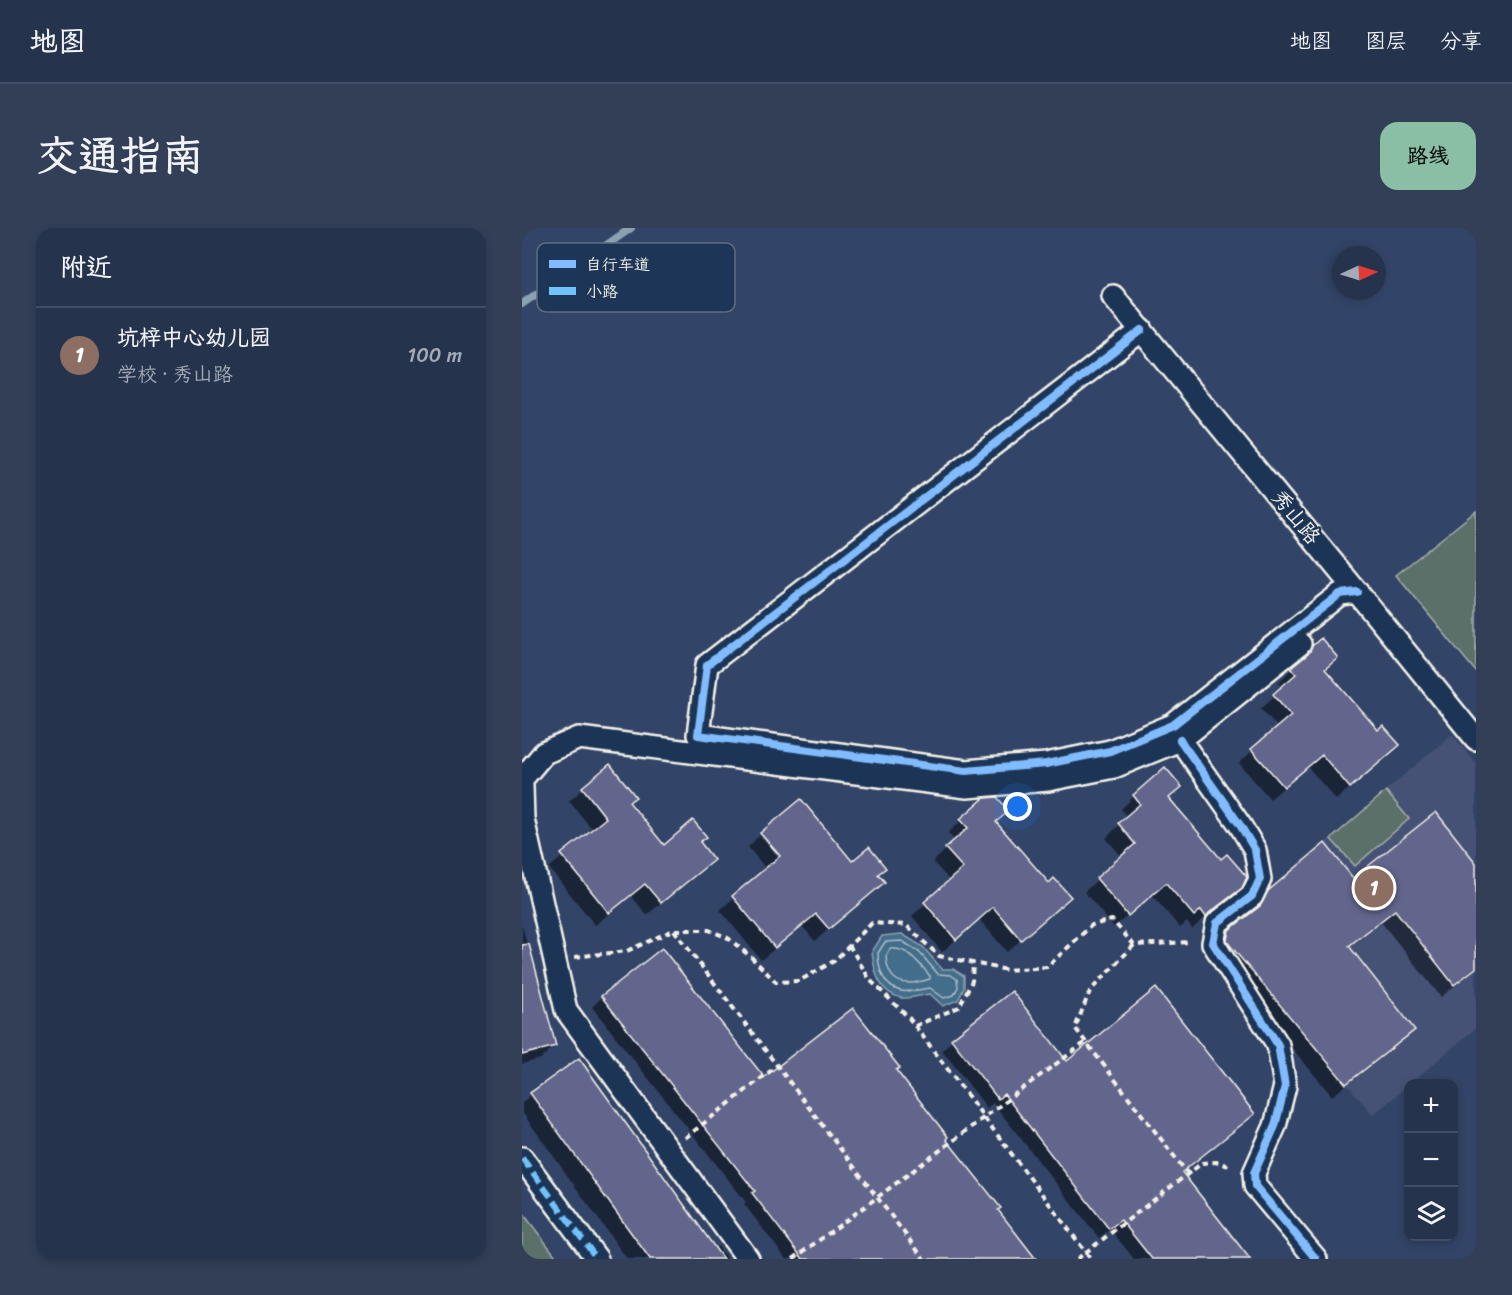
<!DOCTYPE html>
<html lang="zh">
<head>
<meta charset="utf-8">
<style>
  body { margin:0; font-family:Sriracha,"LXGW WenKai TC",sans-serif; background:#323f57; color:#f1f3f6 }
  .controls { position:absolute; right:18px; bottom:18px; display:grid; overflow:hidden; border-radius:12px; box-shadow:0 3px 9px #0003 }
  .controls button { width:54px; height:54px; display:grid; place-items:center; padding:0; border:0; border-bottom:2px solid #424e65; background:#26334d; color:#f1f3f6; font:30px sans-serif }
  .compass { position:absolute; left:810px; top:18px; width:54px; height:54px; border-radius:50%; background:#26334d; box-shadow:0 3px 9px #0003; rotate:86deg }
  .you { position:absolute; left:496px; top:579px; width:21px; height:21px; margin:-15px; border:4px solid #fff; border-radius:50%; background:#1a73e8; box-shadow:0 0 0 9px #1a73e833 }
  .badge { display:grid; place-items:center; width:39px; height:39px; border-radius:50%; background:#8abfa5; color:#fff; font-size:20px; font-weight:700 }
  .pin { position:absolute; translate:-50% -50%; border:3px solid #fff; box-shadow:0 2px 6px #0006 }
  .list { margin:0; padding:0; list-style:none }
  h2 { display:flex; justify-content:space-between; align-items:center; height:78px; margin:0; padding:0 24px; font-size:26px }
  h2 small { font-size:20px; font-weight:400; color:#a4aab6 }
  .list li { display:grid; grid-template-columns:39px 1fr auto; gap:18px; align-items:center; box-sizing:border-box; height:96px; padding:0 24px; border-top:2px solid #424e65 }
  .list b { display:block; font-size:22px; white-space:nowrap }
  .list p { margin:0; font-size:20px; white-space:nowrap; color:#a4aab6 }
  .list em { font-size:20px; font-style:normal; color:#a4aab6 }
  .icon { flex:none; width:33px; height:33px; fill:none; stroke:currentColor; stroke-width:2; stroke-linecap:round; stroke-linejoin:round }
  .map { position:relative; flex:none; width:954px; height:1031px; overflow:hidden; border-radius:18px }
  header { display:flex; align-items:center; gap:36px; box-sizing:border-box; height:84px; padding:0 30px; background:#26334d; border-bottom:2px solid #424e65 }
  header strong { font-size:28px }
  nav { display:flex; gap:33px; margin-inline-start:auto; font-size:21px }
  .intro { display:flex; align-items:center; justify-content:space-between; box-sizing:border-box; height:144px; padding:0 36px }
  h1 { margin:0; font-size:42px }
  .button { padding:15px 27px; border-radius:18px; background:#8abfa5; color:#111; font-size:21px; font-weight:700 }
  main { display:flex; gap:36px; padding:0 36px }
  aside { flex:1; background:#26334d; border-radius:18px; box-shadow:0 3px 9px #0003 }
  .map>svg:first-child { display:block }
</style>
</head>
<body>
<header>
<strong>地图</strong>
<nav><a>地图</a><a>图层</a><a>分享</a></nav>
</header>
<div class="intro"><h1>交通指南</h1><a class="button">路线</a></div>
<main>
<aside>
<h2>附近<small></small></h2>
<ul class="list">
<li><span class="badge" style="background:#8d6e63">1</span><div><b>坑梓中心幼儿园</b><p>学校 · 秀山路</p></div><em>100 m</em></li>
</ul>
</aside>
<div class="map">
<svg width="954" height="1031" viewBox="0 0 954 1031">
  <rect width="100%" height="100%" fill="#324467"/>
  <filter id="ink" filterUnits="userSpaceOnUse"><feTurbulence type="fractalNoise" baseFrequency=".0167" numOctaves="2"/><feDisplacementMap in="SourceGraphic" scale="12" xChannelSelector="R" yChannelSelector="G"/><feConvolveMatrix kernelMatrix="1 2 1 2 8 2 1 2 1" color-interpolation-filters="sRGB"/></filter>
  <g filter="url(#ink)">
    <path fill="#445174" d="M 930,506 L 954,535 L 954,800 L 851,887 L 697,705 Z"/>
    <path fill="#5b6f6b" stroke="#a8b0aa" stroke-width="1.5" d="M 954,283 L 954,444 L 874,347 Z
      M 864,563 L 887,591 L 833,638 L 809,611 Z
      M 0,984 L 36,1031 L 0,1031 Z"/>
    <path fill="#436d8b" stroke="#8aa2b0" stroke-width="1.5" d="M 380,706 L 401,719 L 420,741 L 431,741 L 442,748 L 442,760 L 436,772 L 421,778 L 408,766 C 399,767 386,771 379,770 C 356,764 352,743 350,724 L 360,708 Z"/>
    <path fill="#0007" d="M 791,419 L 802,441 L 862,530 L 814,572 L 786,539 L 748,571 L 717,535 L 756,500 L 739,480 L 761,460 L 757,454 Z
      M 87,538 L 106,575 L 141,619 L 176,615 L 190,632 L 125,687 L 109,668 L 73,697 L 27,640 L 71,602 L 47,573 Z
      M 612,568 L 646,570 L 719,659 L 670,701 L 665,694 L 658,700 L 630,667 L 592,699 L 562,664 L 600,629 L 584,610 L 605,589 L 599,581 Z
      M 440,592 L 473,595 L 527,658 L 547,669 L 485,724 L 457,691 L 420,724 L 390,688 L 428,653 L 411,634 L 433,613 L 426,605 Z
      M 238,607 L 261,635 L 330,635 L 355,647 L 361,654 L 293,713 L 280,698 L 239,732 L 198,682 L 244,641 L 226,619 Z
      M 954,637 L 954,741 L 919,769 L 859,694 L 827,720 L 891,801 L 878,815 L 810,868 L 694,729 L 694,717 L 729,687 L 733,678 L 747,664 Z
      M 0,697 L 32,818 L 19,831 L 0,836 Z
      M 80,769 L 241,852 L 372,843 L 474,983 L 512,1031 L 264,1031 L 222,976 L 224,974 L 70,779 Z
      M 430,812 L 544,835 L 731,886 L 659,945 L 726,1031 L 612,1031 L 588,1001 L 577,1010 L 471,875 L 465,880 L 420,822 Z
      M 9,866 L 192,1021 L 196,1018 L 205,1031 L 105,1031 L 0,884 L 0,875 Z"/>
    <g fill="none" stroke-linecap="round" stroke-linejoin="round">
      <path stroke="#adbcc3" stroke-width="1.5" d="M 380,713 L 397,724 L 416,746 L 429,747 L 435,751 L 436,759 L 432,767 L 422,770 L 408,760 C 399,761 386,765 379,763 C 361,759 356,740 356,725 L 363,714 Z
        M 368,721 C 386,719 397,735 408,748 L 408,751 C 383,759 366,757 364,728 Z"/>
      <path stroke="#8aa2b0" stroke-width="8" d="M 0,76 L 109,0"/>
    </g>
    <path fill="#62668c" stroke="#f4f1e8" stroke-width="1.5" d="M 799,410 L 816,430 L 803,441 L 856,502 L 861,498 L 878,517 L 828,560 L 800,527 L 762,559 L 729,521 L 769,487 L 751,466 L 774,446 L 769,440 L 786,426 L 790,418 Z
      M 88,536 L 114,569 L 107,574 L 142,617 L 171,592 L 185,609 L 178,614 L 192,632 L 139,675 L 123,656 L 87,685 L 39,626 L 84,590 L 60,559 Z
      M 643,539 L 660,559 L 647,570 L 699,631 L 705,626 L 725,649 L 720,660 L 687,685 L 684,689 L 679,682 L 672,688 L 644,655 L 606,688 L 574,650 L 613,616 L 596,595 L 618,576 L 611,567 Z
      M 475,569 L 487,583 L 474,594 L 527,655 L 532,650 L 549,669 L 499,712 L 471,679 L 434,712 L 402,674 L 441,640 L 423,620 L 446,600 L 438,591 L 462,570 Z
      M 279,571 L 330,633 L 347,619 L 364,640 L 356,646 L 363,654 L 307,701 L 294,686 L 253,720 L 210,668 L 258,628 L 238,605 Z
      M 914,584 L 954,635 L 954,740 L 932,757 L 873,682 L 827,718 L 893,802 L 824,856 L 707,716 L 705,712 L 707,702 L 738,678 L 746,663 L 803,615 L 831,650 Z
      M 7,716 L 34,818 L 0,827 L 0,717 Z
      M 140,720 L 242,849 L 331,780 L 378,840 L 374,842 L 426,909 L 424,911 L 479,980 L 476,982 L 514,1031 L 281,1031 L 230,965 L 233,963 L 79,768 Z
      M 634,760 L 733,886 L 660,944 L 728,1031 L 630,1031 L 599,992 L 587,1001 L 482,866 L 476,871 L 429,811 L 490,763 L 545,833 Z
      M 57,830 L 201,1031 L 128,1031 L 8,865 Z"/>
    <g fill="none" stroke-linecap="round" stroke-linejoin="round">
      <g stroke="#f4f1e8" stroke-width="26">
        <path id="street" d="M 591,68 L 835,364 L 954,511
          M 620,102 L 185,437 L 176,507 L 444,543 L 524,536 L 588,523 L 651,497 L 818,366 L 835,364
          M 658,512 L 718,597 L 733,622 L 738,651 L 730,668 L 695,695 L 691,715 L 756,817 L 763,858 L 753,898 L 732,945 L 733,958 L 794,1031
          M 0,551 L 22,525 L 57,510 L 445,559 L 526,552 L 592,539 L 658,512 L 778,416
          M 0,558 L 1,591 L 44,782 L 226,1031
          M 0,930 L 75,1031"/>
      </g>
      <path stroke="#f4f1e8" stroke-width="4" stroke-dasharray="6 4.5" stroke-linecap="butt" d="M 152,702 L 402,1031
        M 327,717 L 348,752 L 387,790 L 569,1031
        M 612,717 L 568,763 L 553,800 L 666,946
        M 53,729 L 105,723 L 151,702 L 187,702 L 206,710 L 229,729 L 254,754 L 277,753 L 312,733 L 350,695 L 384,697 L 417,728 L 485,742 L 525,739 L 570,697 L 590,692 L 612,717 L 669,714
        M 393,798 L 437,779 L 450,753 L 451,735
        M 163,910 L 255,838
        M 271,1031 C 370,960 466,885 564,814
        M 555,1031 L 680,935 L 695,934 L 710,939"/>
      <use href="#street" stroke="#1d3557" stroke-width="21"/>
      <path stroke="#70c2fc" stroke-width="6" stroke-dasharray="12 6" stroke-linecap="butt" d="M 0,930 L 75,1031"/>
      <g stroke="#1d3557" stroke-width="11">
        <path id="cycleway" d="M 620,102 L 185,437 L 176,507 L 444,543 L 524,536 L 588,523 L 651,497 L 818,366 L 835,364
          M 658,512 L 718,597 L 733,622 L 738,651 L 730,668 L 695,695 L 691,715 L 756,817 L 763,858 L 753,898 L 732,945 L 733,958 L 794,1031"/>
      </g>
      <use href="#cycleway" stroke="#80bcff" stroke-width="8"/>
    </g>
  </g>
  <g text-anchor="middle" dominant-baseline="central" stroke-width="4.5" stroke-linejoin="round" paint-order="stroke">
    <g font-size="21" fill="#f4f1e8" stroke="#1d3557">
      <text transform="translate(774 289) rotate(51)">秀山路</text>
    </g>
  </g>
  <rect x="15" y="15" width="198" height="69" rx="9" fill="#1d3557" stroke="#5e6d82" stroke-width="1.5"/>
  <rect x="27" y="32" width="27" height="8" fill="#80bcff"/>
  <rect x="27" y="59" width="27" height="8" fill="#70c2fc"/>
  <g font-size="16" fill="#f4f1e8">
    <text x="64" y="42">自行车道</text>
    <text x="64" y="69">小路</text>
  </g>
</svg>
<div class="controls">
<button>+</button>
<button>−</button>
<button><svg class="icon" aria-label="layers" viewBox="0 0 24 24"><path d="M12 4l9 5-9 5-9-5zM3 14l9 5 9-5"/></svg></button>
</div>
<svg class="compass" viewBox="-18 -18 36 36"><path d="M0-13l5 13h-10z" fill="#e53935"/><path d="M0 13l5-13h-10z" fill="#a4aab6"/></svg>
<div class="you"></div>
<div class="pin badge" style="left:852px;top:660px;background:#8d6e63">1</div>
</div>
</main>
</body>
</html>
